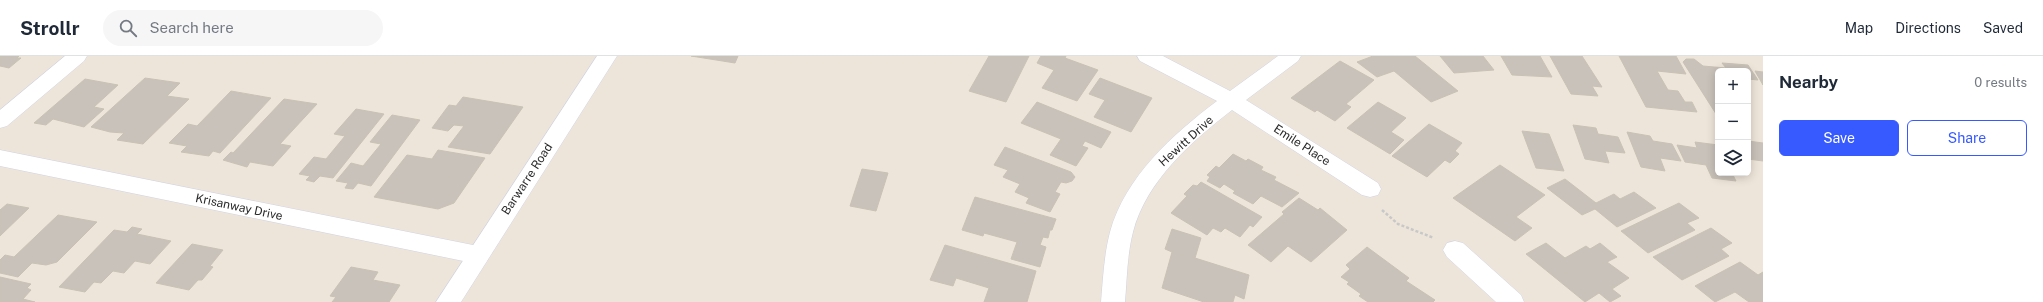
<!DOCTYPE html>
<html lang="en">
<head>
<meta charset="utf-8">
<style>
  body { margin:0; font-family:"Public Sans",sans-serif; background:#f6f6f7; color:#1f2937 }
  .controls { position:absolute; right:12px; top:12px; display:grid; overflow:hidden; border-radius:6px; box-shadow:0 2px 10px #0003 }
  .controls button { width:36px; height:36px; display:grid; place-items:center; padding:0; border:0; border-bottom:1px solid #e0e1e3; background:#fff; color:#1f2937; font:20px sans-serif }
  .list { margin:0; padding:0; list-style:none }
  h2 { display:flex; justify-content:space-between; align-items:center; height:52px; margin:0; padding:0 16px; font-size:17px }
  h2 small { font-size:13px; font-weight:400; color:#747a83 }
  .actions { display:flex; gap:8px; padding:12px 16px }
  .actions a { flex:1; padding:9px 0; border:1px solid #365aff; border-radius:6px; text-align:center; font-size:14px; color:#365aff }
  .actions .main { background:#365aff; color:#fff }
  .icon { flex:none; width:22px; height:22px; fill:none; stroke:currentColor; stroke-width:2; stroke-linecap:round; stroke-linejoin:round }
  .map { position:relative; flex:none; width:1763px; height:246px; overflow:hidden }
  header { display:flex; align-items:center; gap:24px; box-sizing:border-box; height:56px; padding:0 20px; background:#fff; border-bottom:1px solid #e0e1e3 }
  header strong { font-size:19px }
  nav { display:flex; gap:22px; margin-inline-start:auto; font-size:14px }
  .search { width:280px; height:36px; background:#f6f6f7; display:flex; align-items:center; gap:10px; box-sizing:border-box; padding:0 14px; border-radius:22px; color:#747a83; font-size:15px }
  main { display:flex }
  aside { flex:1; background:#fff }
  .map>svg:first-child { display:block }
</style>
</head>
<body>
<header>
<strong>Strollr</strong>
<div class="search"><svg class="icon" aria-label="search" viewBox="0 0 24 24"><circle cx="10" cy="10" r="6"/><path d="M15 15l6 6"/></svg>Search here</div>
<nav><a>Map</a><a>Directions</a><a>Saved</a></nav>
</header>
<main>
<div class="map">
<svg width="1763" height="246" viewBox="0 0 1763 246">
  <rect width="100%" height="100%" fill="#eee5da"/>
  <path fill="#c9c2ba" stroke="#c9c2b4" d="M 0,0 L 19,0 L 17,2 L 21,2 L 9,12 L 0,10 Z
    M 691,0 L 738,0 L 735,7 Z
    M 989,0 L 1029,0 L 1006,46 L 969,35 Z
    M 1041,0 L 1066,0 L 1065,2 L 1098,14 L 1077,45 L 1042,32 L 1054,14 L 1037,7 Z
    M 1373,0 L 1415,0 L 1458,35 L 1431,46 L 1394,15 L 1377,21 L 1357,6 Z
    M 1440,0 L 1483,0 L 1494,14 L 1454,17 Z
    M 1501,0 L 1540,0 L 1552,21 L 1512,19 Z
    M 1550,0 L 1582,0 L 1602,31 L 1592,30 L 1598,40 L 1571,38 Z
    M 1619,0 L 1676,0 L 1686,18 L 1657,15 L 1668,34 L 1678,35 L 1685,46 L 1692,46 L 1697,56 L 1646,51 Z
    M 1686,3 L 1694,3 L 1703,10 L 1726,12 L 1722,7 L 1748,9 L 1758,24 L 1748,23 L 1748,15 L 1718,15 L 1718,61 L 1683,6 Z
    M 1340,5 L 1374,24 L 1346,48 L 1351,51 L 1335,65 L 1317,54 L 1315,56 L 1291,42 Z
    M 1755,15 L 1763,16 L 1763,29 Z
    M 145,22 L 180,27 L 167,40 L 189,43 L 143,88 L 117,84 L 124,77 L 110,76 L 91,71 Z
    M 1100,22 L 1152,42 L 1131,76 L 1094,61 L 1105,44 L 1089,38 Z
    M 85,23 L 118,29 L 94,51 L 104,53 L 84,71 L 53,63 L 46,69 L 34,67 Z
    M 231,35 L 271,42 L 220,97 L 213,95 L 209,100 L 181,96 L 187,90 L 169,87 L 188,68 L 197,70 Z
    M 463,41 L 523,51 L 490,98 L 448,91 L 464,70 L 454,69 L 448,75 L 432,72 L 449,49 L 456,50 Z
    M 284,43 L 317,48 L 280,88 L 291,90 L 273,110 L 250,106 L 247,111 L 223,104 L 231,96 L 233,97 Z
    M 1037,46 L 1111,76 L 1101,92 L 1085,85 L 1082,90 L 1088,92 L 1076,110 L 1050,99 L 1061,83 L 1021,67 Z
    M 1378,46 L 1406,62 L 1391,76 L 1404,84 L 1390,98 L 1347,72 Z
    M 356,53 L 384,58 L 333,122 L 320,120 L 314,126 L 306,124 L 310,120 L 299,118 L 314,101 L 326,103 L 345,80 L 334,78 Z
    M 392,59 L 420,64 L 371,130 L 358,127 L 353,133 L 345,132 L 348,127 L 336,125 L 351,107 L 363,110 L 381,88 L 370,86 Z
    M 1429,68 L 1462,87 L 1455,95 L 1459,98 L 1450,107 L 1445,104 L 1427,121 L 1392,100 Z
    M 1573,69 L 1596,72 L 1598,78 L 1618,81 L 1625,97 L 1605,95 L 1609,107 L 1585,103 Z
    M 1522,75 L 1549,78 L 1564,115 L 1536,112 Z
    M 1627,76 L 1650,80 L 1653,85 L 1672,88 L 1681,105 L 1660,102 L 1665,115 L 1641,111 Z
    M 1748,85 L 1763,87 L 1763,105 L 1748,103 Z
    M 1695,86 L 1718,89 L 1718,117 L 1732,117 L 1736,125 L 1712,122 L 1706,109 L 1685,106 L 1677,89 L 1697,92 Z
    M 1005,91 L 1071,116 L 1075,121 L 1072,125 L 1066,127 L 1061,126 L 1055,136 L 1060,138 L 1050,156 L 1026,147 L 1029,142 L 1015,136 L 1020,128 L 1003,121 L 1008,114 L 994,109 Z
    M 438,94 L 485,102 L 454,147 L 438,153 L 374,141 L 407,99 L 432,103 Z
    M 1233,98 L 1246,105 L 1248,103 L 1263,111 L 1261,114 L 1276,121 L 1274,124 L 1299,137 L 1282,151 L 1261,140 L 1253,148 L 1233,137 L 1235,135 L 1224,128 L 1220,132 L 1207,125 L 1210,121 L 1207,119 L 1216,110 L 1219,112 Z
    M 1500,109 L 1545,139 L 1516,161 L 1532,172 L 1515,185 L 1453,142 Z
    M 862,113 L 888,117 L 876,155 L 850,150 Z
    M 1565,123 L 1596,147 L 1614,138 L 1620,143 L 1634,136 L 1656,152 L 1617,171 L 1595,153 L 1582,159 L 1547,132 Z
    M 1201,126 L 1262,161 L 1253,171 L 1250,169 L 1240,181 L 1225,172 L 1221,176 L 1213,172 L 1207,179 L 1171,157 L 1187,140 L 1184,138 L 1193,129 L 1197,130 Z
    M 975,141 L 1056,163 L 1052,174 L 1050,174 L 1048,182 L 1043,181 L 1040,189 L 1046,191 L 1040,211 L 1011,203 L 1017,186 L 984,177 L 983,180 L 962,174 Z
    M 1299,142 L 1318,154 L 1320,152 L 1347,174 L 1311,206 L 1288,190 L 1271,206 L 1248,189 L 1284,158 L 1282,156 Z
    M 1679,147 L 1699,162 L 1687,167 L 1695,174 L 1648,197 L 1621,175 Z
    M 7,148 L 29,152 L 0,180 L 0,154 Z
    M 58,159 L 97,166 L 57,206 L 46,209 L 32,207 L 18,221 L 0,217 L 0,204 L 5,199 L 14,201 Z
    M 132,171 L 142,173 L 137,178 L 171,185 L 150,208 L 135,205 L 124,217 L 113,215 L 101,227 L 94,226 L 85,236 L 59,231 L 114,174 L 127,176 Z
    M 1711,172 L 1732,187 L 1721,193 L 1729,200 L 1682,224 L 1653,201 Z
    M 1172,173 L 1201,182 L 1195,202 L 1249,219 L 1244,243 L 1235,239 L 1233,246 L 1204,246 L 1162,232 L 1172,196 L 1165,193 Z
    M 1546,187 L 1565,202 L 1586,190 L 1590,193 L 1600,187 L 1617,201 L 1607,206 L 1629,222 L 1612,233 L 1621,240 L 1610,246 L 1599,237 L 1585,246 L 1526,198 Z
    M 192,188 L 223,194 L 210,210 L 213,211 L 202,224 L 198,224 L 189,234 L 156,227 Z
    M 945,189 L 1036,215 L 1027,246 L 984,246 L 989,232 L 956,222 L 953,230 L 930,224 Z
    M 1367,191 L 1409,222 L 1406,225 L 1435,244 L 1433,246 L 1368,246 L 1359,240 L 1361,238 L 1347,228 L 1349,226 L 1341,221 L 1350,213 L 1346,209 Z
    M 1740,206 L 1758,219 L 1763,216 L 1763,246 L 1749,246 L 1735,236 L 1715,246 L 1695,230 Z
    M 351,211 L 378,216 L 373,224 L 400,229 L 389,246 L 332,246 L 336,241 L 330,240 Z
    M 0,221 L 31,228 L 27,232 L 31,234 L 23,243 L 35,246 L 0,246 Z"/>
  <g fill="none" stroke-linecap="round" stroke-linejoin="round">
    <g stroke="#d0d3e4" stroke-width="1">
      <path id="minor" d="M 65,0 L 87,0 L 84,5 L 7,70 L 0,72 L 0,54 Z
        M 1137,0 L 1163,0 L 1230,35 L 1278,0 L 1301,0 L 1298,5 L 1246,44 L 1378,127 L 1381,133 L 1378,139 L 1370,141 L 1362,139 L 1232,54 C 1192,85 1146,125 1133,176 C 1127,199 1127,223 1125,246 L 1101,246 C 1103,223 1104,199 1110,176 C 1125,121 1173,78 1217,45 L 1140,5 Z
        M 0,94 L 478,190 L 486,192 L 490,199 L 486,206 L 478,208 L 0,110 Z
        M 1455,185 L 1463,187 L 1521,239 L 1524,246 L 1496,246 L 1447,201 L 1443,194 L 1447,187 Z"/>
    </g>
    <g stroke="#d0d3e4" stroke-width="1">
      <path id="tertiary" d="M 597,0 L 617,0 L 461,246 L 436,246 Z"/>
    </g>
    <path stroke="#c8c8c8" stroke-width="2.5" stroke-dasharray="3 2" stroke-linecap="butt" d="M 1382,154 L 1398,168 L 1434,182"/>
    <use href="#minor" fill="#fff" fill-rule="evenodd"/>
    <use href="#tertiary" fill="#fff" fill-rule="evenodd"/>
  </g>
  <g text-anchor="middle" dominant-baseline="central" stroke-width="3" stroke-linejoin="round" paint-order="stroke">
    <g font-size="12" fill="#2a2a2a" stroke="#fff">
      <text transform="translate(1186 85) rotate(-42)">Hewitt Drive</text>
      <text transform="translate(1302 89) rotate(33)">Emile Place</text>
      <text transform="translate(527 123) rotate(-57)">Barwarre Road</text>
      <text transform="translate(239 151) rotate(12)">Krisanway Drive</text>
    </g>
  </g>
</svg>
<div class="controls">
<button>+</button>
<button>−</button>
<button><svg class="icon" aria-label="layers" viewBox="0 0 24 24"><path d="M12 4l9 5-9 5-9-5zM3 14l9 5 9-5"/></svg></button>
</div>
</div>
<aside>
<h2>Nearby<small>0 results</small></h2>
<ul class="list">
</ul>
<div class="actions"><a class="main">Save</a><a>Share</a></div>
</aside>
</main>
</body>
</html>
